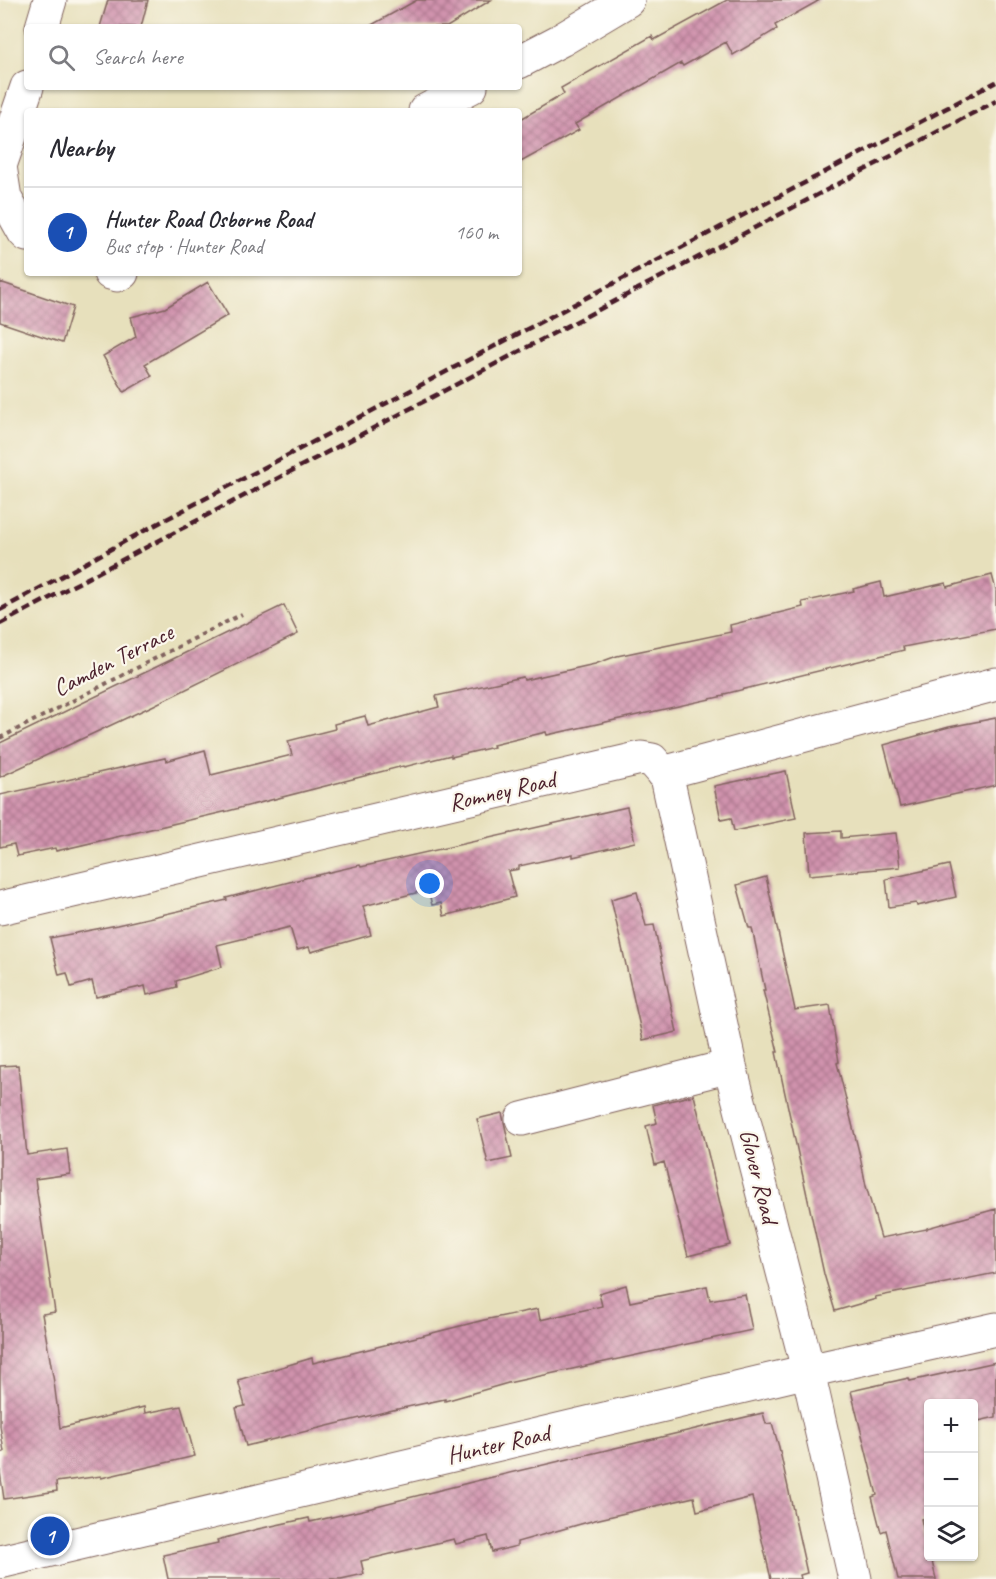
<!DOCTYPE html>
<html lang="en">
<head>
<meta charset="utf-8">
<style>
  body { margin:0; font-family:Caveat,sans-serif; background:#f2f2f3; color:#2b2b33 }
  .controls { position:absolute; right:18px; bottom:18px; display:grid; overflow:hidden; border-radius:6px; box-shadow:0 2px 4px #0004 }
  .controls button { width:54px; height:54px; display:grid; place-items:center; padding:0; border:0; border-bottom:2px solid #e1e1e2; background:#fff; color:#2b2b33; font:30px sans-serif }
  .you { position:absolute; left:430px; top:884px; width:21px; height:21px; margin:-15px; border:4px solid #fff; border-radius:50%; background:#1a73e8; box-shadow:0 0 0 9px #1a73e833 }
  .badge { display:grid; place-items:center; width:39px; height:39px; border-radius:50%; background:#7c3aed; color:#fff; font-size:20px; font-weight:700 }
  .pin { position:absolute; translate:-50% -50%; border:3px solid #fff; box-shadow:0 2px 6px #0006 }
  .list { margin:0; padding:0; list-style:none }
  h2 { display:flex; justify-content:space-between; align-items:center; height:78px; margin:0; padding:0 24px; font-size:26px }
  h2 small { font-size:20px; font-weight:400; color:#7c7c81 }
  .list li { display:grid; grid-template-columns:39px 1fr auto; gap:18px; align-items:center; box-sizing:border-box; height:90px; padding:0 24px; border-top:2px solid #e1e1e2 }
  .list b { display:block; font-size:22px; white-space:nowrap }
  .list p { margin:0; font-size:20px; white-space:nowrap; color:#7c7c81 }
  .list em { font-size:20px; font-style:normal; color:#7c7c81 }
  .icon { flex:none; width:33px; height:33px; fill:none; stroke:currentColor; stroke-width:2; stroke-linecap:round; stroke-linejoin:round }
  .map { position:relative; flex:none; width:996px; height:1579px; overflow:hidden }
  .search { position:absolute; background:#fff; box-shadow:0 2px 4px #0004; left:24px; top:24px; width:498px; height:66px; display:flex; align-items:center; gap:15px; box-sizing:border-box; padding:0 21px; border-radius:6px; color:#7c7c81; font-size:22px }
  .panel { position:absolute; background:#fff; box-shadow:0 2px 4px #0004; left:24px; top:108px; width:498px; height:168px; border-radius:6px }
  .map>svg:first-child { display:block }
</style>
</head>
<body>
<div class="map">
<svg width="996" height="1579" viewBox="0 0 996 1579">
  <defs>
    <pattern id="building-cross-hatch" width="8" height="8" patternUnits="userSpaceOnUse" patternTransform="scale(1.5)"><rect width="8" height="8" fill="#d093ad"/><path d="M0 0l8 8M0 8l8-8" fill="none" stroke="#ab778d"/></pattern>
  </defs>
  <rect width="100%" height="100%" fill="#fbf7ec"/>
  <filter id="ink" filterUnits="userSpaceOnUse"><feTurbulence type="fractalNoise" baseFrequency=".0167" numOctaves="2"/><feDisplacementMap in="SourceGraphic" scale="12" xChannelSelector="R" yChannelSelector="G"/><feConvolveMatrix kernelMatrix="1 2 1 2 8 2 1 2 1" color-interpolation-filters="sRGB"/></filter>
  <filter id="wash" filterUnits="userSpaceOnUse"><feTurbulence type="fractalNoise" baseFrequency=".008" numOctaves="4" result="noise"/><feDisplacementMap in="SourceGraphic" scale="24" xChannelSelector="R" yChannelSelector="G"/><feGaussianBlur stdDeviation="1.35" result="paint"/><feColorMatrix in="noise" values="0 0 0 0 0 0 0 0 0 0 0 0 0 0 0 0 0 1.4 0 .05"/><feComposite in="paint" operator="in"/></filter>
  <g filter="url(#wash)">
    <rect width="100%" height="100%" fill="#e7e0bc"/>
    <g id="blocks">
      <path fill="url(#building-cross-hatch)" d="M 108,0 L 148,0 L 141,27 L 100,27 Z
        M 417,0 L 491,0 L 447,27 L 368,27 Z
        M 727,0 L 820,0 L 775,25 L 777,29 L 733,55 L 726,42 L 683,66 L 681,63 L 575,124 L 579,130 L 519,163 L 519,120 L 564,94 L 561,88 L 652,36 L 654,40 Z
        M 0,282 L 73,307 L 62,343 L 0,322 Z
        M 208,282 L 228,315 L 145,364 L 152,376 L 124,392 L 103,356 L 136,337 L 131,317 L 165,308 Z
        M 992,575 L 996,590 L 996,629 L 903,647 L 904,650 L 724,694 L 724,696 L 547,735 L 546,732 L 493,745 L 494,747 L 451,757 L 451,755 L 404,767 L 403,766 L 228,811 L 56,851 L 55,848 L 17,856 L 14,844 L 0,847 L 0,795 L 165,758 L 166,761 L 205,750 L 211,775 L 292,755 L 288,741 L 335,729 L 334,724 L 365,716 L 368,726 L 439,707 L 436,696 L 523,677 L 524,680 L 595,664 L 617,656 L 731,632 L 730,625 L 803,607 L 802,602 L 854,591 L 853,589 L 881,582 L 884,597 L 946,583 L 947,587 Z
        M 284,605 L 298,634 L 152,706 L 0,777 L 0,743 Z
        M 996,718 L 996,785 L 900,807 L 884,745 L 949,727 Z
        M 786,771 L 796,818 L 734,831 L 731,818 L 721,820 L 714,786 Z
        M 627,807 L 635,842 L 573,857 L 573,854 L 519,866 L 519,869 L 508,871 L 515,897 L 444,916 L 441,903 L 432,905 L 428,890 L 363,906 L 371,935 L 311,952 L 309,947 L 297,950 L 290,927 L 217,945 L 222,967 L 176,981 L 177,987 L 147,995 L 145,986 L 96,997 L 92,981 L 71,987 L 67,973 L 59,975 L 50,938 L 117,925 L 227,900 L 226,898 L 313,876 L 360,865 L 361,867 Z
        M 841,831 L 841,838 L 896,833 L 900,867 L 809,875 L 806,833 Z
        M 949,865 L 956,897 L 917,906 L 916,903 L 889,907 L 886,879 Z
        M 766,877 L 795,1010 L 830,1005 L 839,1062 L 837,1063 L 860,1156 L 866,1186 L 881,1238 L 927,1229 L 927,1228 L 996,1209 L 996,1273 L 875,1297 L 876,1299 L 835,1311 L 824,1274 L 776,1052 L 778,1052 L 763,990 L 765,990 L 752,928 L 749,928 L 737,885 Z
        M 637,892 L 646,926 L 654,925 L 677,1032 L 643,1040 L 611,899 Z
        M 18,1065 L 27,1155 L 67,1149 L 70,1174 L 35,1179 L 55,1312 L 42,1314 L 54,1382 L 60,1428 L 144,1407 L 145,1413 L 181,1406 L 195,1456 L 101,1478 L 101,1476 L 56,1482 L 57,1491 L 4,1499 L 0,1472 L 0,1453 L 4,1452 L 0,1426 L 0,1066 Z
        M 694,1095 L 730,1245 L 688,1256 L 664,1162 L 655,1165 L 646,1126 L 657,1123 L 653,1105 Z
        M 502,1113 L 512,1158 L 488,1163 L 477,1119 Z
        M 626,1285 L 630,1302 L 707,1286 L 710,1300 L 745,1294 L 752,1330 L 508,1383 L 445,1401 L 445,1399 L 393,1410 L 246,1446 L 236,1408 L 245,1406 L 238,1380 L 312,1358 L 313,1363 L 484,1320 L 538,1309 L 540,1320 L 602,1306 L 599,1293 Z
        M 996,1362 L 996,1417 L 974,1422 L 974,1404 L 928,1404 L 928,1518 L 921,1519 L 928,1548 L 928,1557 L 931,1557 L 936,1579 L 898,1579 L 886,1530 L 881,1532 L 872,1497 L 877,1495 L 851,1391 L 909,1378 L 910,1381 Z
        M 763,1413 L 766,1424 L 772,1423 L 779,1447 L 807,1573 L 800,1575 L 801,1579 L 771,1579 L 752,1497 L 697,1511 L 694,1497 L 595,1520 L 517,1542 L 517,1546 L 492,1552 L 488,1536 L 456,1544 L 454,1539 L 361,1561 L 364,1574 L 341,1579 L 168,1579 L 163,1555 L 218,1543 L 217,1540 L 258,1529 L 309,1518 L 310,1522 L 376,1507 L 376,1506 L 476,1481 Z"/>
    </g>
  </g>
  <g filter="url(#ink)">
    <use href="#blocks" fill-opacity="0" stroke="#81635e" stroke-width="1.5"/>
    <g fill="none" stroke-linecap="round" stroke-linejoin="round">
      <g stroke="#81635e" stroke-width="35">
        <path id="minor" d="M 42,27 L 50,0
          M 519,62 L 561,40 L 628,0
          M 425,111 L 471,87
          M 27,235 L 24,232 L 5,198 L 0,166 L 27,87
          M 110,273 L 117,275 L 122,273
          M 663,773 L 996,684
          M 0,908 L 641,758 L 652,760 L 667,777 L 730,1066 L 804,1354 L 855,1579
          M 522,1119 L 730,1066
          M 0,1562 L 808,1371 L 996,1329"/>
      </g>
      <path stroke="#81635e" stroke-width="4" stroke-dasharray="4.5 4.5" stroke-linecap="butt" d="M 0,738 L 242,614"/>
      <use href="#minor" stroke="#fff" stroke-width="33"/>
      <path stroke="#4a1f2b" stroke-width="4.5" stroke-dasharray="9 4.5" stroke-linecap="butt" d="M 0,610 L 140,533 L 996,82
        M 0,624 L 996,101"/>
    </g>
  </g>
  <g text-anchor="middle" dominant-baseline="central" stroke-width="4.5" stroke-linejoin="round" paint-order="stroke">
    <g font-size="24" fill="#4a1f2b" stroke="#fbf7ec">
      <text transform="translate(113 660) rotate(-27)">Camden Terrace</text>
      <text transform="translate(502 791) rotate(-13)">Romney Road</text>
      <text transform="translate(759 1176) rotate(76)">Glover Road</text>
      <text transform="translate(498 1444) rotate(-13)">Hunter Road</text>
    </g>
  </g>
</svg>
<div class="controls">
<button>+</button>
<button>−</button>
<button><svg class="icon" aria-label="layers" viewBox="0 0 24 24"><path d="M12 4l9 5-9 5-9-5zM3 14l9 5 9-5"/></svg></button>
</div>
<div class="you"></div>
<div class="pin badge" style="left:50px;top:1536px;background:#1a4fb4">1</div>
<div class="search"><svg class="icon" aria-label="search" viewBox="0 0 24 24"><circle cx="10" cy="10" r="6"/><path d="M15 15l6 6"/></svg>Search here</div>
<section class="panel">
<h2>Nearby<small></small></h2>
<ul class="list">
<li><span class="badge" style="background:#1a4fb4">1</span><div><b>Hunter Road Osborne Road</b><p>Bus stop · Hunter Road</p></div><em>160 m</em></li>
</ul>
</section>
</div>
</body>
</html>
